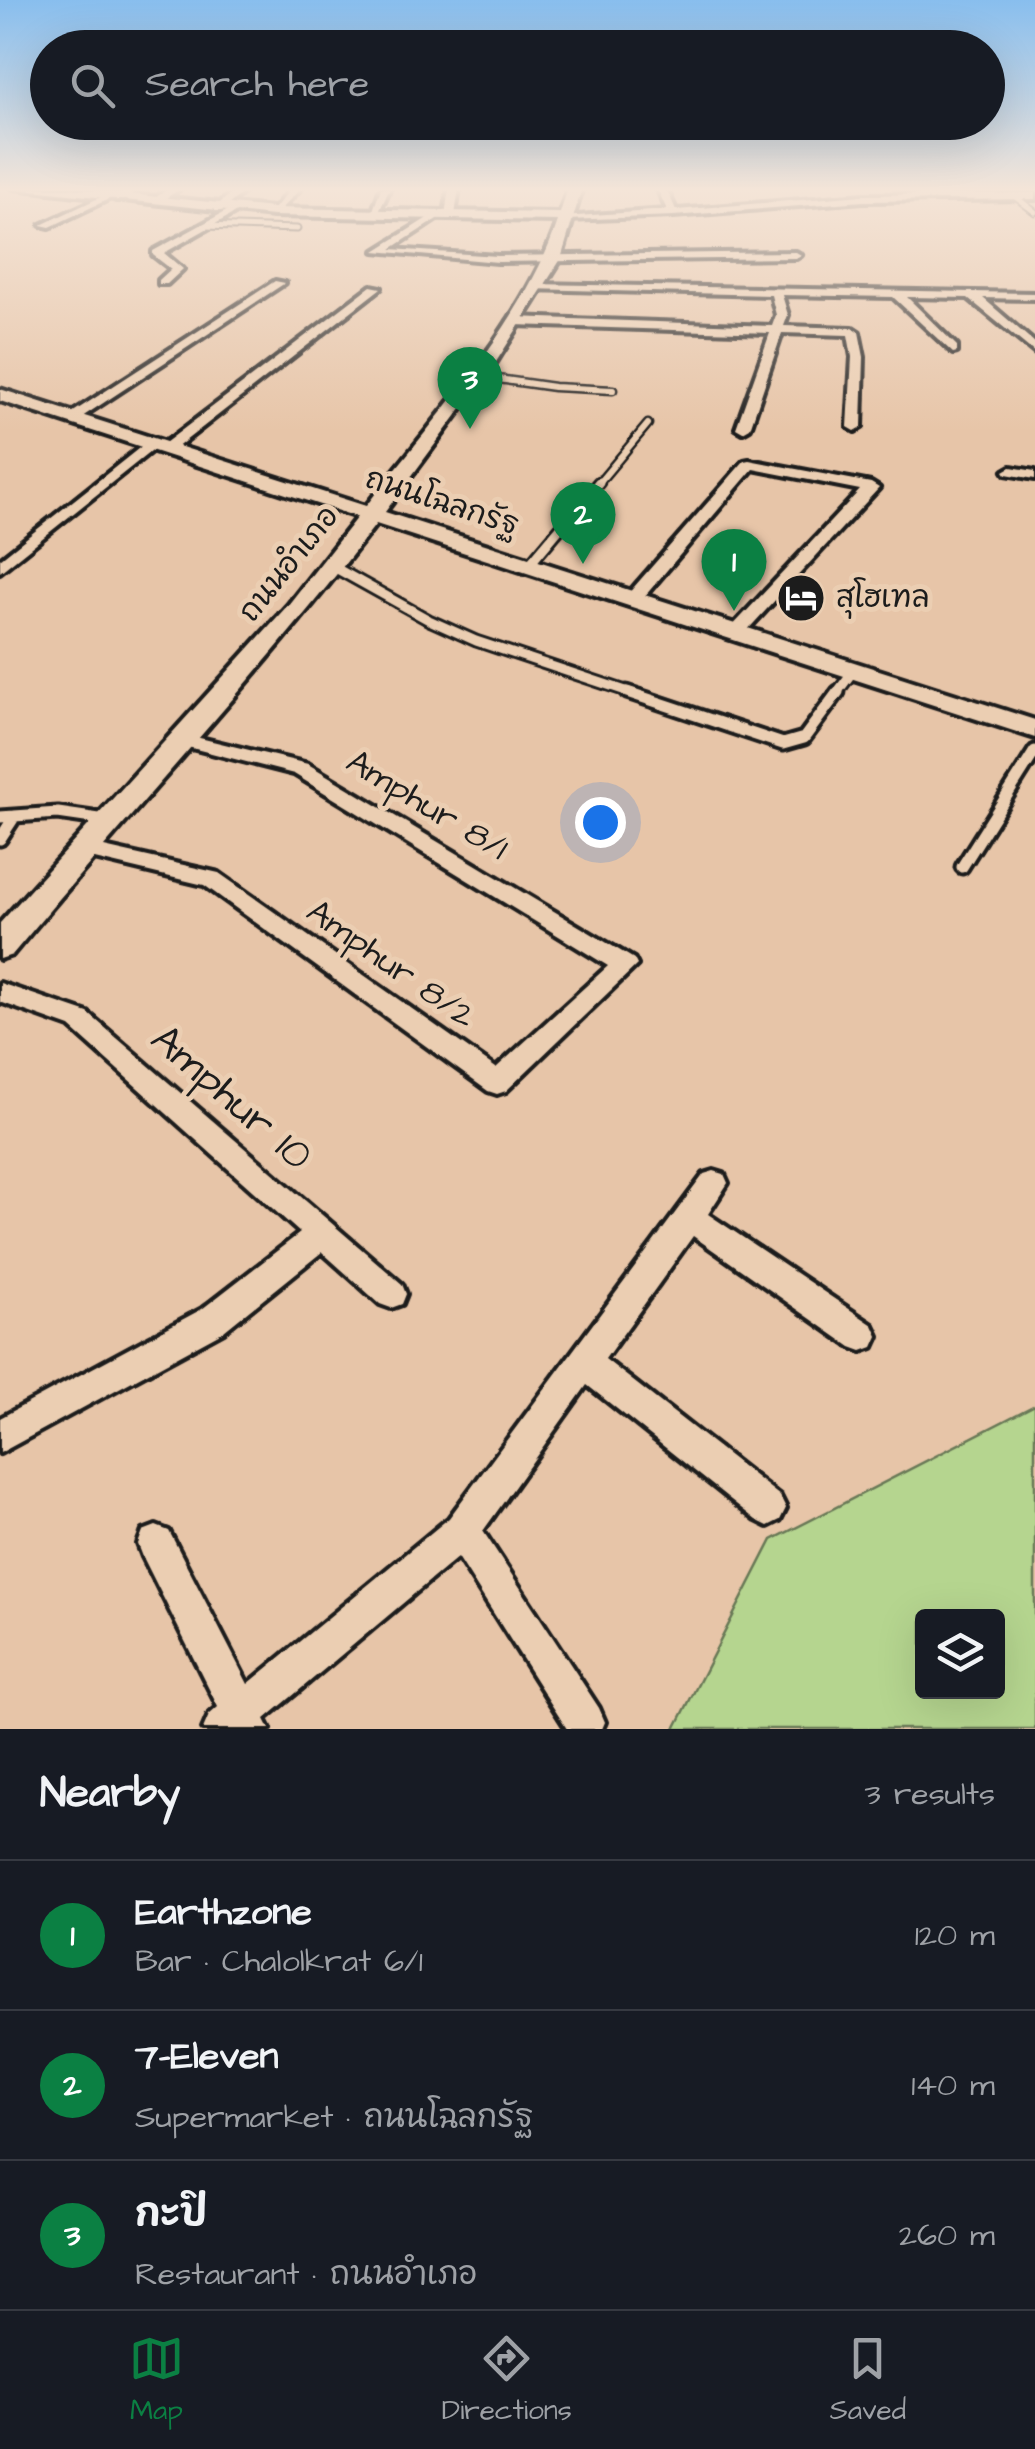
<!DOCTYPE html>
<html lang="en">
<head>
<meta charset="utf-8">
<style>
  body { margin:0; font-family:"Architects Daughter","Playpen Sans Thai",sans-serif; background:#20242c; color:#f1f3f6 }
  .controls { position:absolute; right:30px; bottom:30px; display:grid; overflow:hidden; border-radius:10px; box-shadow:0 10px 40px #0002 }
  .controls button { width:90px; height:90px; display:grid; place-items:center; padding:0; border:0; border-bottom:2px solid #363941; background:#171b24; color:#f1f3f6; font:50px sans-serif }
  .you { position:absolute; left:600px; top:822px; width:35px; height:35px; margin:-25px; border:8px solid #fff; border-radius:50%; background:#1a73e8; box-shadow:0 0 0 15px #1a73e833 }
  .badge { display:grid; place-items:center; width:65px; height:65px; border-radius:50%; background:#0b8043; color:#fff; font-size:32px; font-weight:700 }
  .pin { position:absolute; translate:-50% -82px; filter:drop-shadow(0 2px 5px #0008) }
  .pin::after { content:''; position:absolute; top:52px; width:35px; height:30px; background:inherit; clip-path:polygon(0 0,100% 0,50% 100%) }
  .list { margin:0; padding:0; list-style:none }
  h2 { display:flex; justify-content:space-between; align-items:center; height:130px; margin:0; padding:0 40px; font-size:42px }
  h2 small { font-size:32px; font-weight:400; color:#9ea1a6 }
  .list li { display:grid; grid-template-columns:65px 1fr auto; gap:30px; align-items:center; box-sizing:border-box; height:150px; padding:0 40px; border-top:2px solid #363941 }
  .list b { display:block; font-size:38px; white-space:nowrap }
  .list p { margin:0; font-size:32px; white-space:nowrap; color:#9ea1a6 }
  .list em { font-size:32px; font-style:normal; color:#9ea1a6 }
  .icon { flex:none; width:55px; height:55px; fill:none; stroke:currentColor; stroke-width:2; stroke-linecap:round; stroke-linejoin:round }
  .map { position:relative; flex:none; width:1035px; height:1729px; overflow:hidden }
  .search { position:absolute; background:#171b24; box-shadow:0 10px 40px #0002; left:30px; right:30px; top:30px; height:110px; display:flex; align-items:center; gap:25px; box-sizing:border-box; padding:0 35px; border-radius:55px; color:#9ea1a6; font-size:38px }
  .sheet { height:580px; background:#171b24 }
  nav { display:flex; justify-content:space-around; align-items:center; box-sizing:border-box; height:140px; border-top:2px solid #363941; background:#171b24; font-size:28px; color:#9ea1a6 }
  nav a { display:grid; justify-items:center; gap:5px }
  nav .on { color:#0b8043 }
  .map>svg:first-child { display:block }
</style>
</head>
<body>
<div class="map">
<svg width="1035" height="1729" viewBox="0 0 1035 1729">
  <rect width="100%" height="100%" fill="#e7c5a8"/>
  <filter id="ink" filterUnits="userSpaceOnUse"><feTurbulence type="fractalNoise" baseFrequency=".01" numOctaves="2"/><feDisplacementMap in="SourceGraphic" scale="20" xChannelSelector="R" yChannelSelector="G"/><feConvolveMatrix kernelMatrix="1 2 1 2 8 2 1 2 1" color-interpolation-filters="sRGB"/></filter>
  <g filter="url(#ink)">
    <path fill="#b5d58f" stroke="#687856" stroke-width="2.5" fill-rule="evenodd" d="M 1035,1405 L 1035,1729 L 675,1729 L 772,1540 ZM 922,1616 L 998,1616 L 998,1692 L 922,1692 Z"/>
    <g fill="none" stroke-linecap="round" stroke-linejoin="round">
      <g stroke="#1c1c1c" stroke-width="9">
        <path id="lane-far3" d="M 1014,196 L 1035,212
          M 205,226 L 297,229"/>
      </g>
      <g stroke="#1c1c1c" stroke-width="11">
        <path id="lane-far2" d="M 477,376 L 554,387 L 613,390
          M 597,485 L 648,424"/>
      </g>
      <g stroke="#1c1c1c" stroke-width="15">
        <path id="lane-far1" d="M 529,565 L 599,482
          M 332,566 L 429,620 L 476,641 L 635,694
          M 836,694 L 854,670"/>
      </g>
      <g stroke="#1c1c1c" stroke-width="19">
        <path id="lane" d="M 627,692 L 783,744 L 804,738 L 838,692
          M 0,817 L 58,813 L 106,820
          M 0,839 L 15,816
          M 962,867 L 1035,751"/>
      </g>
      <g stroke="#1c1c1c" stroke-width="8">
        <path id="street" d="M 129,188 L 140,188 L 122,200 L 116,200 L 116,196 Z
          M 170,188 L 181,188 L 159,203 L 153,203 L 153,199 Z
          M 238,188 L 248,188 L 221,211 L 215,211 L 215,207 Z
          M 291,188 L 301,188 L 276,214 L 270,214 Z
          M 381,188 L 390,188 L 377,216 L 371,216 Z
          M 449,188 L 459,188 L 455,215 L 450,218 L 445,215 Z
          M 657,188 L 666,188 L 676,210 L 863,195 L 1035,193 L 1035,199 L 863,201 L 673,216 L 566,220 L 561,217 L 667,210 Z
          M 105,195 L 113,197 L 50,227 L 41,225 Z
          M 232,208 L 240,210 L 164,253 L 183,269 L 167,284 L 159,284 L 159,280 L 171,269 L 153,255 L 153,251 Z
          M 437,212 L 440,217 L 391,249 L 498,256 L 796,252 L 801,255 L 796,258 L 498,262 L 375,251 Z
          M 275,281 L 285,283 L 76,421 L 64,418 Z
          M 533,284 L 1035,293 L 1035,299 L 983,298 L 1035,343 L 1035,353 L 968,298 L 907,297 L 957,346 L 957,352 L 953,353 L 893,297 L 782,295 L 788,315 L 784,326 L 853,328 L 859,332 L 864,357 L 862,427 L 855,431 L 848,427 L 852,357 L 848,335 L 782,333 L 750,428 L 743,432 L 736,428 L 770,333 L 514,325 L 508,321 L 514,317 L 772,326 L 776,315 L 771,295 L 529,289 Z
          M 371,286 L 381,288 L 171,452 L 161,452 L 161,446 Z
          M 148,441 L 160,444 L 0,572 L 0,559 Z
          M 749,460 L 871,483 L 879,488 L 742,636 L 730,636 L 727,632 L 860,490 L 753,469 L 639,603 L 627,603 L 627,595 L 744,461 Z
          M 1011,467 L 1035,471 L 1035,479 L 1006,474 L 1004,471 Z
          M 179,733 L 308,764 L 634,959 L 637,965 L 506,1091 L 497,1094 L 488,1091 L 204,885 L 82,856 L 71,849 L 82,842 L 219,873 L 496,1068 L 608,966 L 294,774 L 172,743 L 169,739 Z
          M 0,983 L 88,1013 L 402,1284 L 406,1294 L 402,1304 L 391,1308 L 380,1304 L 322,1252 L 224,1331 L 0,1453 L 0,1418 L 202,1309 L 300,1233 L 70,1027 L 0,1002 Z
          M 714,1171 L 724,1174 L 728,1183 L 708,1214 L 873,1325 L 878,1336 L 873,1347 L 862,1351 L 851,1347 L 693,1236 L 605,1359 L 780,1496 L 786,1508 L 780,1520 L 768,1526 L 756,1520 L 587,1385 L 483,1531 L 599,1708 L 605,1722 L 602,1729 L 567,1729 L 458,1557 L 265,1719 L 270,1729 L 203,1729 L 209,1715 L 218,1707 L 143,1557 L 138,1544 L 143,1531 L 156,1526 L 169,1531 L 248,1684 L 449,1518 L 704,1174 Z"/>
      </g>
      <g stroke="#1c1c1c" stroke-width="8">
        <path id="secondary" d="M 13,188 L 67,188 L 273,208 L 560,213 L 568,188 L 582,188 L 561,259 L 496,362 L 385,512 L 1035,720 L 1035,738 L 376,524 C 262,673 132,810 12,955 L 0,959 L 0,923 L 288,605 L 357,517 L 0,401 L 0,389 L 366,506 C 431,423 525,321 558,221 L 273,216 Z"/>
      </g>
      <use href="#lane-far3" stroke="#ebceb2" stroke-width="5"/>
      <use href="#lane-far2" stroke="#ebceb2" stroke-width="6"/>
      <use href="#lane-far1" stroke="#ebceb2" stroke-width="9"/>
      <use href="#lane" stroke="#ebceb2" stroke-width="11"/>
      <use href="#street" fill="#ebceb2" fill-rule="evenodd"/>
      <use href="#secondary" fill="#ebceb2" fill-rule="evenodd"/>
    </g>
  </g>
  <linearGradient id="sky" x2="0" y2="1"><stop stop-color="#88beee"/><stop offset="0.44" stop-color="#f4e5d8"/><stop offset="1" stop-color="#f4e5d8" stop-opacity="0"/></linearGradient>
  <rect width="1035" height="431" fill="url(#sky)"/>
  <defs>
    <g id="hotel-disc" transform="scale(2.5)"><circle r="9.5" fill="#1c1c1c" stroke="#ebceb2"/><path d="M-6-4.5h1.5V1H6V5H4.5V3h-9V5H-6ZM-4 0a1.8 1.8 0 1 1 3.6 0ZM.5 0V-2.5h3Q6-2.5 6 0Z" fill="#fff"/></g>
  </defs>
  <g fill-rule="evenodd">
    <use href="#hotel-disc" x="801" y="598"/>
  </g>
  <g text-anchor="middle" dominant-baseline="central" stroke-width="10" stroke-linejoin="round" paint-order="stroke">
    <g font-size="30" fill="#1c1c1c" stroke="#ebceb2">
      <text transform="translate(442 502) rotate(18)">ถนนโฉลกรัฐ</text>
      <text transform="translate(289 564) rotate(-51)">ถนนอำเภอ</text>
    </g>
    <g font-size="30" fill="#1c1c1c" stroke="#ebceb2" text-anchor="start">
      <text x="836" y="598">สุโฮเทล</text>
    </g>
    <g font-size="35" fill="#1c1c1c" stroke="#ebceb2">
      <text transform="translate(427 805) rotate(31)">Amphur 8/1</text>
      <text transform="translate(391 964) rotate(35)">Amphur 8/2</text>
    </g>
    <g font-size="42" fill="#1c1c1c" stroke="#ebceb2">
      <text transform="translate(231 1098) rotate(41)">Amphur 10</text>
    </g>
  </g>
</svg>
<div class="controls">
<button><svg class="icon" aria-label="layers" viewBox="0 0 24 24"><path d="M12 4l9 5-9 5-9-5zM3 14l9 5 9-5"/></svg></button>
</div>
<div class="you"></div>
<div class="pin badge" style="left:734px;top:611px">1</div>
<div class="pin badge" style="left:583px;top:564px">2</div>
<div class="pin badge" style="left:470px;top:429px">3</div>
<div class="search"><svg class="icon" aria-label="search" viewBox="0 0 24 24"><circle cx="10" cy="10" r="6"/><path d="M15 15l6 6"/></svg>Search here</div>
</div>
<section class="sheet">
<h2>Nearby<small>3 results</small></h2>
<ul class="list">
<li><span class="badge">1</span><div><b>Earthzone</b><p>Bar · Chalolkrat 6/1</p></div><em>120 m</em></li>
<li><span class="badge">2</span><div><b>7-Eleven</b><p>Supermarket · ถนนโฉลกรัฐ</p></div><em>140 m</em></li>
<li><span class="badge">3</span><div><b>กะปิ</b><p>Restaurant · ถนนอำเภอ</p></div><em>260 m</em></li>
</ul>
</section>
<nav>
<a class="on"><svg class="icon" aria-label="map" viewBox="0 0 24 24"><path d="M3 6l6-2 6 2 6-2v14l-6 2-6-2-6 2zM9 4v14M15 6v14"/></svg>Map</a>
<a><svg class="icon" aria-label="directions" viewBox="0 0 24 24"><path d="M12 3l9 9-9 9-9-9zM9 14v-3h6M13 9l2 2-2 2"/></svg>Directions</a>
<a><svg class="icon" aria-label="saved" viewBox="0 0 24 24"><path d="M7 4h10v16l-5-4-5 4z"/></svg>Saved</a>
</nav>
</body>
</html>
